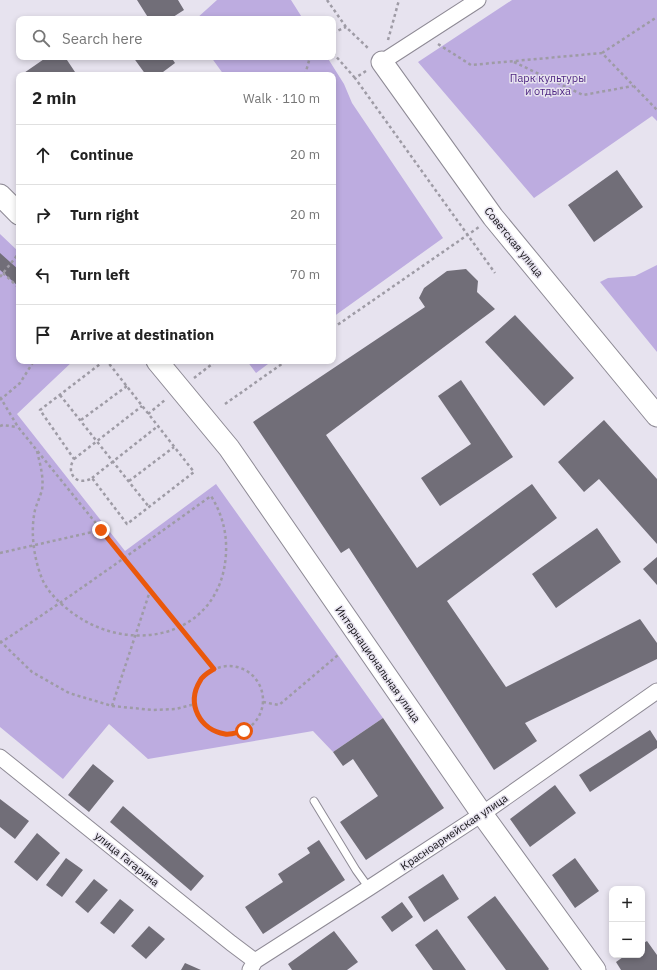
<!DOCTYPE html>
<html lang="en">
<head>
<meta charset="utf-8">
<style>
  body { margin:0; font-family:"IBM Plex Sans",sans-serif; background:#f2f2f2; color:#222 }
  .controls { position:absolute; right:12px; bottom:12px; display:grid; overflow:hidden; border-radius:8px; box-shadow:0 2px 6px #0003 }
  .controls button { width:36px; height:36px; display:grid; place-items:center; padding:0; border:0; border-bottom:1px solid #e0e0e0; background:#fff; color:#222; font:20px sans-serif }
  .stop { position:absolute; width:12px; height:12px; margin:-9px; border:3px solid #ea580c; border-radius:50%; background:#fff }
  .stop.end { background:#ea580c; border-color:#fff; box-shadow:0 1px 4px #0008 }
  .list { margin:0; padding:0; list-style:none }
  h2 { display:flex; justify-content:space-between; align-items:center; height:52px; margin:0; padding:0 16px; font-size:17px }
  h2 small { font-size:13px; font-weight:400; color:#767676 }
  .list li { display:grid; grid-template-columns:26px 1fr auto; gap:12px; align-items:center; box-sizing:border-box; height:60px; padding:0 16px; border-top:1px solid #e0e0e0 }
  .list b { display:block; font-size:15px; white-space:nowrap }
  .list em { font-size:13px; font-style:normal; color:#767676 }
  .icon { flex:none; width:22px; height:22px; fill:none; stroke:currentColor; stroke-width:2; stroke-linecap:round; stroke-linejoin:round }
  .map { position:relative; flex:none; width:657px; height:970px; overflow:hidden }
  .search { position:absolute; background:#fff; box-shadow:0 2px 6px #0003; left:16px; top:16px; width:320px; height:44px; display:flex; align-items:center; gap:10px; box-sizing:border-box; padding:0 14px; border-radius:8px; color:#767676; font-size:15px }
  .panel { position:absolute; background:#fff; box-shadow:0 2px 6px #0003; left:16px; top:72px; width:320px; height:292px; border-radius:8px }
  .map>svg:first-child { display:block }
</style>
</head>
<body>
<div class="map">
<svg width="657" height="970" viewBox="0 0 657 970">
  <rect width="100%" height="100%" fill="#e7e3ef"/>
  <path fill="#bdace0" d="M 217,0 L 291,0 L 303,19 L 196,19 Z
    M 512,0 L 657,0 L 657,121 L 652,116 L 534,198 L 418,62 Z
    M 211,57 L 327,57 L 344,84 L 352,103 L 443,238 L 333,317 L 333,75 L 224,75 Z
    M 0,234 L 19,252 L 19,361 L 73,361 L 17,414 L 125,551 L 216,484 L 383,718 L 333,752 L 313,731 L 148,759 L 109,724 L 63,779 L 0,727 Z
    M 657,265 L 657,352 L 600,282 L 608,278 L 635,276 Z
    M 247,361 L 272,361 L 256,373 Z"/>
  <path fill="#716e78" d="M 137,0 L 178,0 L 184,10 L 170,19 L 149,19 Z
    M 47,57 L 65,57 L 77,75 L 21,75 Z
    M 133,57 L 171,57 L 175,63 L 159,75 L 146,75 Z
    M 617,170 L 643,207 L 594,242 L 568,205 Z
    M 0,253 L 19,270 L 19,285 L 18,286 L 0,270 Z
    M 466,269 L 478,281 L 477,292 L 495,309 L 326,435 L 417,568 L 532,484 L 557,518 L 447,601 L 506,687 L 640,619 L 657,643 L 657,659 L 525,723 L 537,741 L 494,770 L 349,548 L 341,553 L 253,422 L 425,307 L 419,298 L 424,288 L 447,271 Z
    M 515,315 L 574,378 L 544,406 L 485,342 Z
    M 461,380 L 513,457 L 440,506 L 421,478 L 471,444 L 438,396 Z
    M 604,420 L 657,479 L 657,544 L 599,479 L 584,492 L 558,462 Z
    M 597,528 L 621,562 L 556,608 L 532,574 Z
    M 657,557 L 657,585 L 643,569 Z
    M 383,718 L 444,808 L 366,860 L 340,822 L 378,796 L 353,759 L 343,766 L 333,752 Z
    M 650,730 L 657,741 L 657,748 L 590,792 L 579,775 Z
    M 93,764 L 114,781 L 89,812 L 68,795 Z
    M 555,785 L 576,813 L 530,847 L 510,819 Z
    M 0,799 L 29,821 L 15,839 L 0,827 Z
    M 123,806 L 204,876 L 191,891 L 110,822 Z
    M 37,833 L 60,853 L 37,881 L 14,862 Z
    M 319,840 L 345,880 L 263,934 L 245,907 L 283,882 L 278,874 L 310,853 L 307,848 Z
    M 66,858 L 83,870 L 62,897 L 46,885 Z
    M 575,858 L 599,891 L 575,908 L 552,875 Z
    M 443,874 L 459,899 L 424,922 L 408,897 Z
    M 94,879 L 108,890 L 88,913 L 75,902 Z
    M 495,896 L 549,969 L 548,970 L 506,970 L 467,917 Z
    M 120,899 L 134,910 L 114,934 L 100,923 Z
    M 402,902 L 413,917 L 392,932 L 381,917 Z
    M 149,926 L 165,939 L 146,959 L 131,946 Z
    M 437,929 L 466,970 L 433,970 L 415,945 Z
    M 334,931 L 358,962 L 347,970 L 292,970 L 288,964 Z
    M 647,941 L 657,955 L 657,970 L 621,970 L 616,962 L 626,955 L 642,955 L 642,944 Z
    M 185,963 L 201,970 L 181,970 Z"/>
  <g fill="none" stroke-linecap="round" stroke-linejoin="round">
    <g stroke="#8e8a95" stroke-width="9">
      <path id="service" d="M 314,801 L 356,870 L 369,888"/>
    </g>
    <g stroke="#8e8a95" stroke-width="17">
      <path id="minor" d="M 382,62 L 478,0
        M 0,757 L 231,943 L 255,961
        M 250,970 L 255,961 L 369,888 L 482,814 L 657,691"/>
    </g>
    <g stroke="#8e8a95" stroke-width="23">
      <path id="secondary" d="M 382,62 L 493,217 L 657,416
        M 0,195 L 19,214
        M 157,361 L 229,448 L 482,814 L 595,970"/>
    </g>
    <path stroke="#9e9ba5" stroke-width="2.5" stroke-dasharray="3 3" stroke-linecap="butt" d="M 327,0 L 346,27 L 369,49
      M 333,33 L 346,27
      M 388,40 L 399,0
      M 438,44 L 471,65 L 602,53 L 657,110
      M 333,53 L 355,78
      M 602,53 L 657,17
      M 514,62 L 583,95 L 633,86
      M 366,71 L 355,78 L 495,273
      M 305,75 L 310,57
      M 3,273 L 19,288
      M 0,277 L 19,253
      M 333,328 L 479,227
      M 104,361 L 40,410 L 74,459 C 65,473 77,487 92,478 L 127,524 L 194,472 L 107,361
      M 194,378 L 216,361
      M 60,395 L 149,507
      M 0,397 L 18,427 L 214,669
      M 0,400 L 20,383 L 32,364 L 33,361
      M 225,404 L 286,361
      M 148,414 L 165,400
      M 81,420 L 127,386
      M 0,426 L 3,425 L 17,427
      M 74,459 L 142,406
      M 92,478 L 158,426
      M 129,481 L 174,447
      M 0,553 L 101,530
      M 0,641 L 32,672 L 69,693 L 112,706 L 153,710 L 176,709 L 195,704
      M 0,643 C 72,596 141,546 211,496 C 222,514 227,532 226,553 C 222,635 134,657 74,614 C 63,606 50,595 43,581 C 34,560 30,533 35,510 C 37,503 40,497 42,490 C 44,477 40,464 37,451
      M195 700a34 34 0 1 1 68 0a34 34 0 1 1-68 0Z
      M 263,702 L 279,705 L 338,655
      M 112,706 L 150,591"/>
    <use href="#service" stroke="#fff" stroke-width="7"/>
    <use href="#minor" stroke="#fff" stroke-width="15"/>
    <use href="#secondary" stroke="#fff" stroke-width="21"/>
  </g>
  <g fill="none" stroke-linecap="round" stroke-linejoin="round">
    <path stroke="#ea580c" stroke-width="5" d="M 101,530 L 214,669 C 209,672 202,676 200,681 C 186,704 200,730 225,734 C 231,735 238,732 244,731"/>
  </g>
  <g text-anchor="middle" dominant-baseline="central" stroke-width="3" stroke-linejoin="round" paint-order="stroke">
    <g font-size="11" fill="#4f2783" stroke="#e7e3ef">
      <text x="548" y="78">Парк культуры<tspan x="548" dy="13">и отдыха</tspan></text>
    </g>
    <g font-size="11" fill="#121115" stroke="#e7e3ef">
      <text transform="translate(514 242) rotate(51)">Советская улица</text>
      <text transform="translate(378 664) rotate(55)">Интернациональная улица</text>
      <text transform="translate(454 832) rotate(-34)">Красноармейская улица</text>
      <text transform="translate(127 859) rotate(39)">улица Гагарина</text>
    </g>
  </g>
</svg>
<div class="controls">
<button>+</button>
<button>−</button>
</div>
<div class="stop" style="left:244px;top:731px"></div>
<div class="stop end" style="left:101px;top:530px"></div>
<div class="search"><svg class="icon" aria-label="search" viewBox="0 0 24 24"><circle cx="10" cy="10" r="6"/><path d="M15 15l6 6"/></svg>Search here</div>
<section class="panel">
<h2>2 min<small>Walk · 110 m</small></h2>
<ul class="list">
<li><svg class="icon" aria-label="ahead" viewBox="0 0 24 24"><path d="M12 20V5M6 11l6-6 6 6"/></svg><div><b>Continue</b></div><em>20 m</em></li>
<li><svg class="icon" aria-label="right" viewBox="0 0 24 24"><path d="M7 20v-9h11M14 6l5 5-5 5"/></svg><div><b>Turn right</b></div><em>20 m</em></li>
<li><svg class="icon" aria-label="left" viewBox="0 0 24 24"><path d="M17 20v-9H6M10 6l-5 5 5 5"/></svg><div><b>Turn left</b></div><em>70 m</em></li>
<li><svg class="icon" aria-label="arrive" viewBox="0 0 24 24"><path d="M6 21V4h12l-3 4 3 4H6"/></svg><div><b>Arrive at destination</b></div></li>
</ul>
</section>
</div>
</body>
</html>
